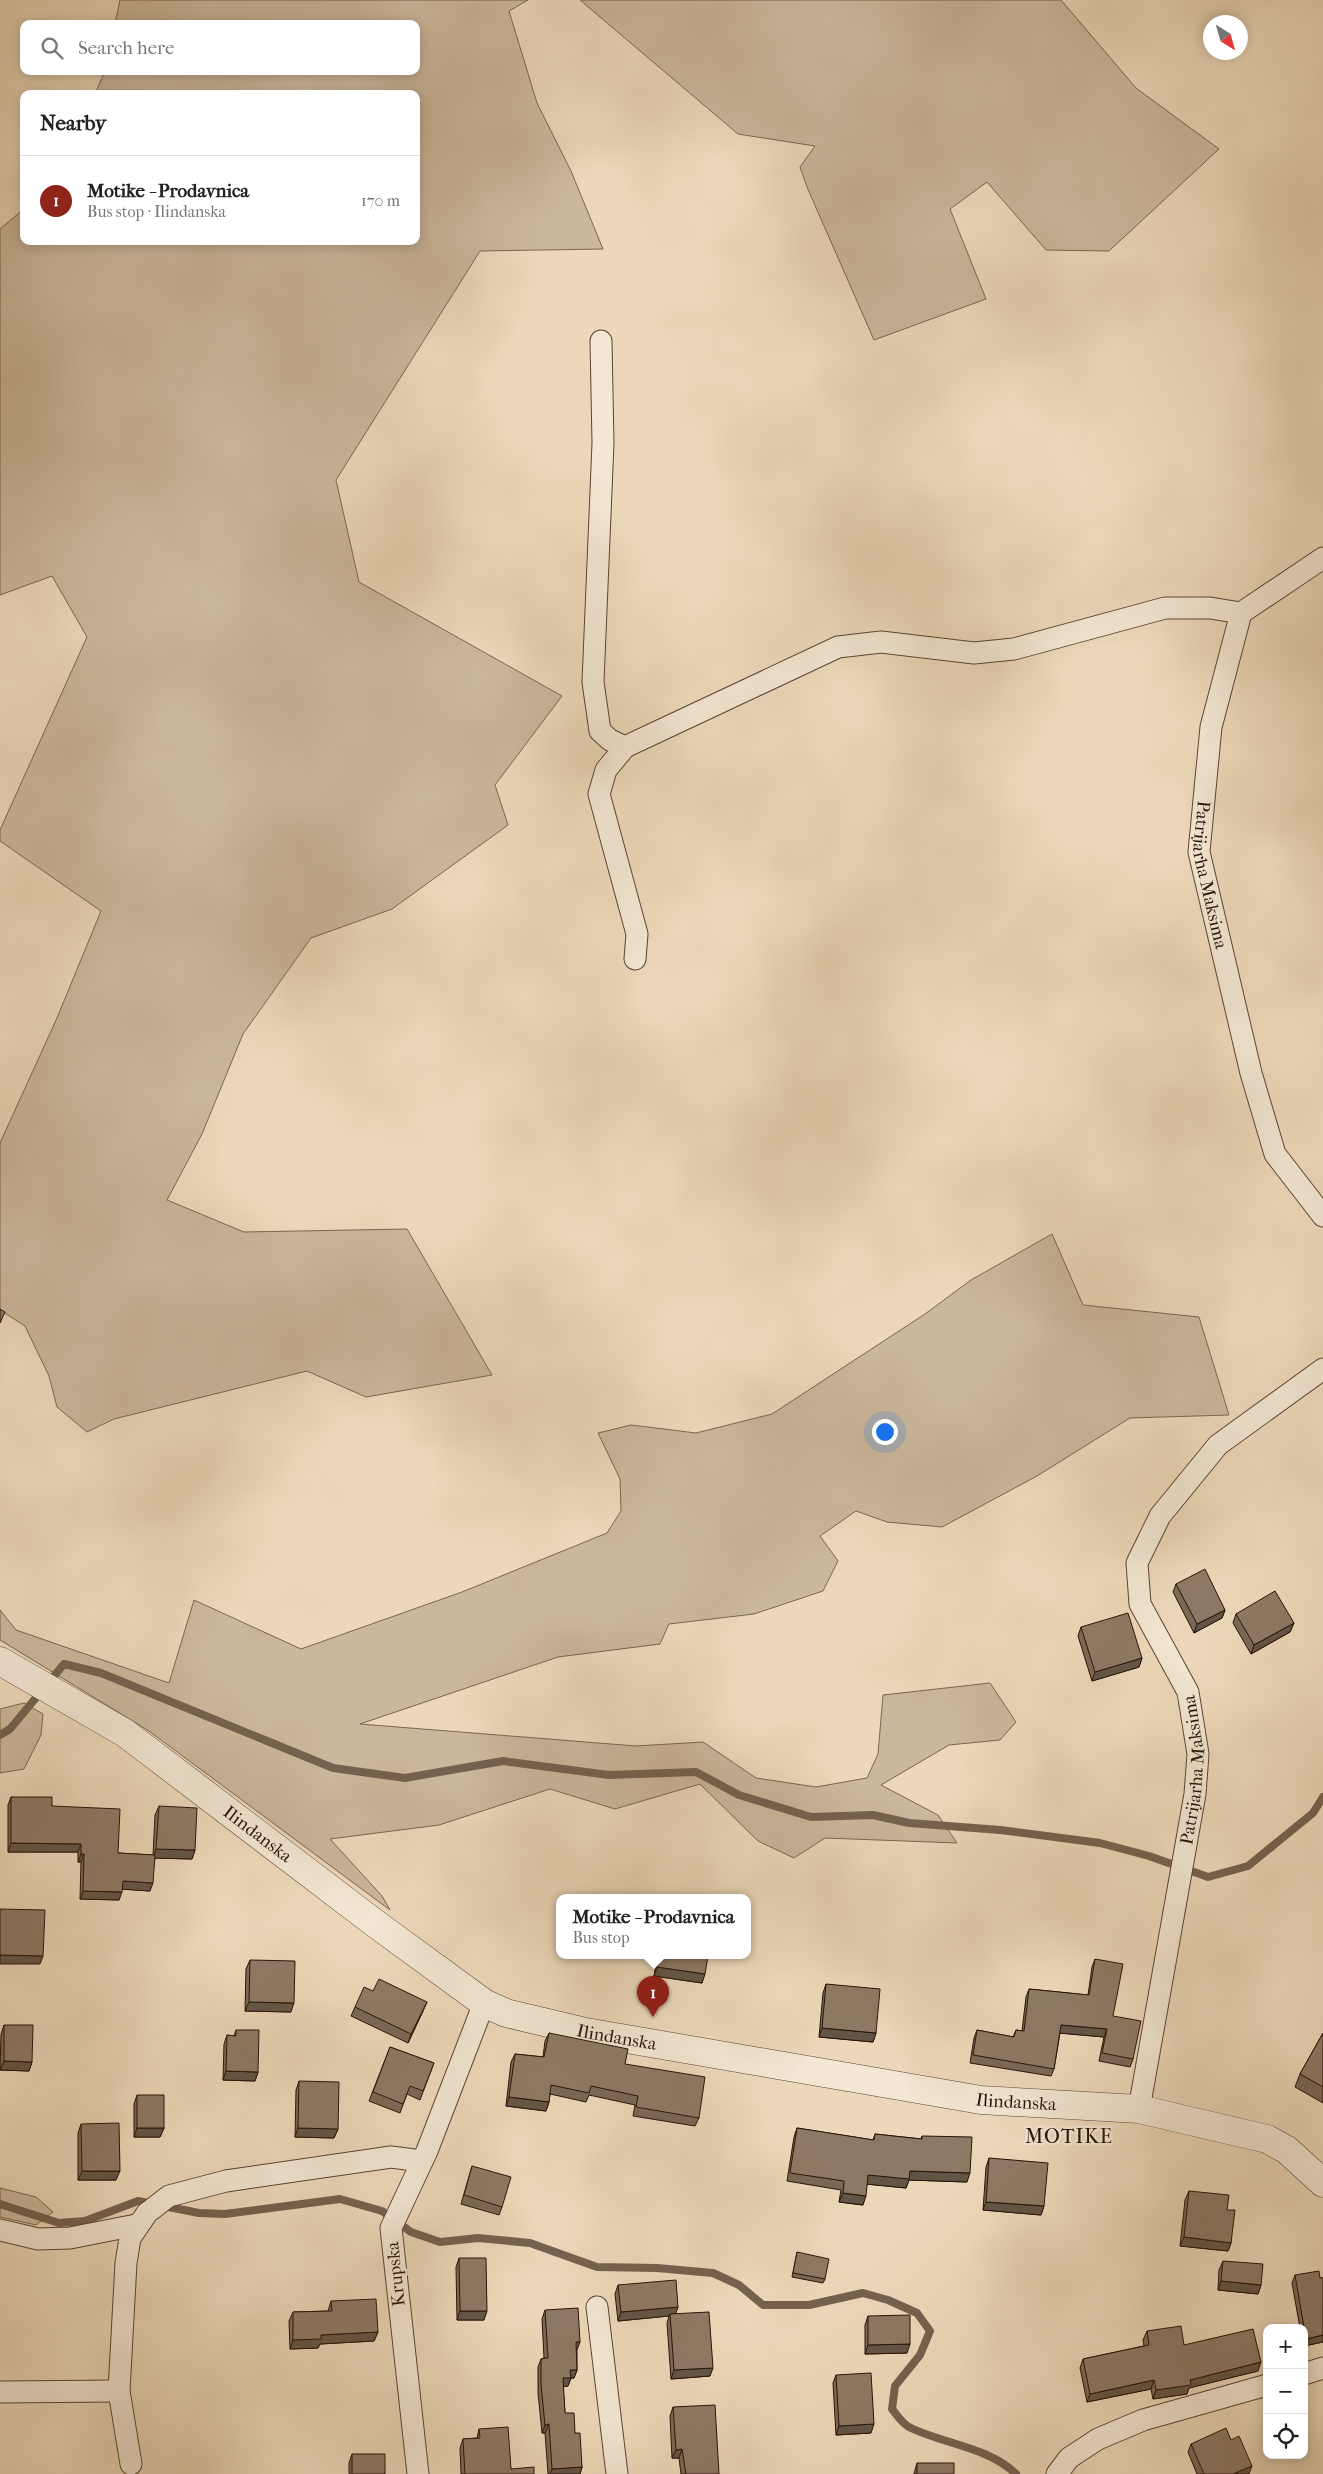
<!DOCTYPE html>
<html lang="en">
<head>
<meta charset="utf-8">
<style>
  body { margin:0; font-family:"IM FELL French Canon",serif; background:#f6f6f6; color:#202124 }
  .controls { position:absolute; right:15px; bottom:15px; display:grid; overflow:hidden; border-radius:10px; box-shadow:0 2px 12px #0003 }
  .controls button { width:45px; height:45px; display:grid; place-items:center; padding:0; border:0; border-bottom:1px solid #e0e0e0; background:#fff; color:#202124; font:25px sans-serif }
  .compass { position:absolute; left:1203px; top:15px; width:45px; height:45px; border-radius:50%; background:#fff; box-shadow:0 2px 12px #0003; rotate:143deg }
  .you { position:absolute; left:884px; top:1431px; width:18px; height:18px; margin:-12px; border:4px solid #fff; border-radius:50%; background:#1a73e8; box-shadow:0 0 0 8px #1a73e833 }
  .badge { display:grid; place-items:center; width:32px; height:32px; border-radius:50%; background:#8f2418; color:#fff; font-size:16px; font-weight:700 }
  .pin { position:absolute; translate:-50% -41px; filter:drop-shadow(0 1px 2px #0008) }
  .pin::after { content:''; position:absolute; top:26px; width:18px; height:15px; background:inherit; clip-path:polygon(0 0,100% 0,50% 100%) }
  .popup { position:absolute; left:556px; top:1894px; width:195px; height:65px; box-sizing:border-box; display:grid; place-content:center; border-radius:10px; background:#fff; filter:drop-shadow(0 1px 4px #0005); font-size:16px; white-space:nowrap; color:#757577 }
  .popup b { font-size:19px; color:#202124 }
  .popup::after { content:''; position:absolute; left:50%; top:100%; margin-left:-10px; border:10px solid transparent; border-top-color:#fff }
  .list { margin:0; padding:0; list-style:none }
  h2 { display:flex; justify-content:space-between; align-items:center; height:65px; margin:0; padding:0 20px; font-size:21px }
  h2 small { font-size:16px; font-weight:400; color:#757577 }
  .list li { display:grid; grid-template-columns:32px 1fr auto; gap:15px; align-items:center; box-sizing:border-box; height:90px; padding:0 20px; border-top:1px solid #e0e0e0 }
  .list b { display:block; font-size:19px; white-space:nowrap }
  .list p { margin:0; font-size:16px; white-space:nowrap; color:#757577 }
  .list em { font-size:16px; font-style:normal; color:#757577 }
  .icon { flex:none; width:28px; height:28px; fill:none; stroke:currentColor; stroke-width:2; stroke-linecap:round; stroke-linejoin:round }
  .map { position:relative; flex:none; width:1323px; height:2474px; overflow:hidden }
  .search { position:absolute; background:#fff; box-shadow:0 2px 12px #0003; left:20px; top:20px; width:400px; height:55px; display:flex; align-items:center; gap:12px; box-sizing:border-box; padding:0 18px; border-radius:10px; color:#757577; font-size:19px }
  .panel { position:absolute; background:#fff; box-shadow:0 2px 12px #0003; left:20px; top:90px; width:400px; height:155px; border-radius:10px }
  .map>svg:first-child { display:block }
</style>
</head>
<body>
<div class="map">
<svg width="1323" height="2474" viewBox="0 0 1323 2474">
  <rect width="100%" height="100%" fill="#ecd8b9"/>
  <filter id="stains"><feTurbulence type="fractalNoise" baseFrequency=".004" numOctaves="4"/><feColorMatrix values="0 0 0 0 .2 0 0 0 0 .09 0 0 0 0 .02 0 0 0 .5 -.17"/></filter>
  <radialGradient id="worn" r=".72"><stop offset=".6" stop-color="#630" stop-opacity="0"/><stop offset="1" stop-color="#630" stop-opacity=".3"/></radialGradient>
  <path fill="#cbb79b" stroke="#7a6552" d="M 120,0 L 528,0 L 509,11 L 537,103 L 571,171 L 603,249 L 480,251 L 336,480 L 359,582 L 562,696 L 495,785 L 508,825 L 392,909 L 311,938 L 243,1034 L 202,1134 L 167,1200 L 244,1232 L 407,1229 L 492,1375 L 366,1397 L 307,1371 L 114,1419 L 87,1432 L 57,1407 L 49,1376 L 25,1326 L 0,1310 L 0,1143 L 57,1018 L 101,911 L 0,841 L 0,830 L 87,637 L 52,576 L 0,595 L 0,229 L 24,209 L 24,241 L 416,241 L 416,94 L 95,94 L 105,71 L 416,71 L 416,24 L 115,24 Z
    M 580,0 L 1061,0 L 1136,88 L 1219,149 L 1109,251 L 1046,250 L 987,182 L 950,209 L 986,299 L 874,340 L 807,187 L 800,167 L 815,146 L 738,134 Z
    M 1052,1234 L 1083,1305 L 1199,1317 L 1229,1415 L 1130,1418 L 1037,1476 L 942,1527 L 887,1522 L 856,1511 L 820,1536 L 838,1561 L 823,1591 L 754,1614 L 669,1624 L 660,1644 L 558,1657 L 360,1724 L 636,1746 L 703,1742 L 756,1778 L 816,1787 L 867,1778 L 878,1754 L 883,1695 L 990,1683 L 1016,1722 L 1000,1740 L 949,1745 L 881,1785 L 938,1815 L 957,1843 L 825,1838 L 794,1858 L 758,1841 L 700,1784 L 615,1809 L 550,1789 L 439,1825 L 330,1839 L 382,1896 L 390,1910 L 149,1731 L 0,1640 L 0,1610 L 16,1630 L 169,1683 L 194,1600 L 301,1649 L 462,1592 L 607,1533 L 621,1511 L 620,1479 L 598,1433 L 631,1425 L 696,1433 L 772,1414 L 925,1314 L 971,1280 Z
    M 24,1703 L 43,1714 L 41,1735 L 24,1769 L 0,1773 L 0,1709 Z
    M 0,2188 L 36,2197 L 53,2212 L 36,2225 L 0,2217 Z"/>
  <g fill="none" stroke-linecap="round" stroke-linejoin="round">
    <path stroke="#75614e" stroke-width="8" d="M 0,1735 L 10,1729 L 64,1664 L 101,1673 L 333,1768 L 405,1778 L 503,1761 L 609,1775 L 696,1772 L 739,1795 L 811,1817 L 873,1815 L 909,1823 L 1000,1830 L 1100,1843 L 1149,1856 L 1208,1877 L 1248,1866 L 1313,1813 L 1323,1797
      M 0,2204 L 59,2223 L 85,2221 L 138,2201 L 199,2213 L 225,2214 L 340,2199 L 382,2211 L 411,2232 L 440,2242 L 478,2238 L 530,2243 L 597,2267 L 657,2268 L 713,2273 L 739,2285 L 763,2305 L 809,2305 L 863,2293 L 888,2300 L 917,2313 L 930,2331 L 920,2355 L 895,2386 L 892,2409 C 897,2415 903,2425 911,2428 C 944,2444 988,2447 1016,2474"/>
    <g stroke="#594434" stroke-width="23">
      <g id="minor">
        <path d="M 601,341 L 603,443 L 593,682 L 600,731 L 610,740 L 625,747 L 606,770 L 599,794 L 637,934 L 635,959"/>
        <path id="s1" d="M 1323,558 L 1241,613 L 1211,727 L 1199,852 L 1251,1073 L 1275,1154 L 1323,1216"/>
        <path d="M 625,747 L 838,647 L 881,642 L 974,653 L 1014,649 L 1165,608 L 1210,608 L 1241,613"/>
        <path id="s2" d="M 1139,2109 L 1195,1794 L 1198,1754 L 1188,1692 L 1140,1604 L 1137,1563 L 1160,1516 L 1218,1445 L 1323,1369"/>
        <path d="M 0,2230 L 38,2239 L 70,2238 L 136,2225"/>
        <path d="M 597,2307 L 617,2474"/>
        <path d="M 1304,2374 L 1323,2368"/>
        <path d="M 0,2392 L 119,2391"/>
        <path d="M 131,2464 L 119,2391 L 126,2263 L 130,2238 L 147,2213 L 169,2196 L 226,2181 L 391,2157 L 422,2161"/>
        <path d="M 418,2474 L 391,2228 L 427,2151 L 484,2003"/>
        <path d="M 1057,2474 L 1069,2458 L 1098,2439 L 1143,2420 L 1267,2385"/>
      </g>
    </g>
    <g stroke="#594434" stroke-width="29">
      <g id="tertiary">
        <path id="s3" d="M 0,1661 L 125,1733 L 376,1924 L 484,2003 L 506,2013 L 586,2032 L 981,2100 L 1139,2109 L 1267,2139 L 1287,2150 L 1323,2183"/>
      </g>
    </g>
    <use href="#minor" stroke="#f3e6d2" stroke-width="21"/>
    <use href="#tertiary" stroke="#f3e6d2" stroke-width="28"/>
  </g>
  <path fill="#7a6856" stroke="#281308" d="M 1176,1584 L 1225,1610 L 1222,1618 L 1194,1633 L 1173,1592 Z
    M 1236,1614 L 1294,1623 L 1290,1632 L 1251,1654 L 1233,1623 Z
    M 1081,1627 L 1142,1658 L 1139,1667 L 1092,1681 L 1078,1636 Z
    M 11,1797 L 52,1806 L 118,1853 L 153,1855 L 155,1815 L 159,1806 L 195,1850 L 192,1859 L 155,1858 L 150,1891 L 122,1889 L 119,1900 L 80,1899 L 81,1862 L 78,1862 L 78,1852 L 8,1852 L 8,1805 Z
    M 657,1956 L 708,1956 L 702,1983 L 654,1976 Z
    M 1095,1959 L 1113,2016 L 1133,2059 L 1130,2067 L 1099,2061 L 1104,2037 L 1060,2033 L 1054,2069 L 1051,2076 L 970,2063 L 974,2038 L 977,2030 L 1013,2037 L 1016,2030 L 1022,2031 L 1026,1997 L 1029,1989 L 1088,1995 L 1092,1967 Z
    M 250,1960 L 291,2012 L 245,2011 L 246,1969 Z
    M 826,1984 L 876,2033 L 873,2042 L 819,2037 L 823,1993 Z
    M 355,2007 L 423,2011 L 408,2043 L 351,2016 Z
    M 4,2025 L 32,2062 L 29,2071 L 0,2070 L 1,2034 Z
    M 236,2030 L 258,2072 L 255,2081 L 223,2080 L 224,2044 L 227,2035 L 234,2036 Z
    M 549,2033 L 625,2064 L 699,2118 L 695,2126 L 633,2116 L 635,2105 L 589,2095 L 586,2102 L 550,2094 L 549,2102 L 546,2111 L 506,2106 L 511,2062 L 515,2054 L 543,2057 L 545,2041 Z
    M 1323,2033 L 1323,2103 L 1295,2087 L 1300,2074 Z
    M 390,2047 L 434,2063 L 420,2100 L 407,2094 L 400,2113 L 369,2101 Z
    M 299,2081 L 338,2129 L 334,2138 L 295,2137 L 296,2090 Z
    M 137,2095 L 164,2128 L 160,2137 L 134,2137 L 134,2104 Z
    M 81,2124 L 116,2180 L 78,2180 L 78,2133 Z
    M 797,2128 L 873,2140 L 875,2134 L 921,2139 L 922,2136 L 967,2182 L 909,2180 L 906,2188 L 867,2184 L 863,2205 L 839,2202 L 841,2190 L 787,2181 L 794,2137 Z
    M 989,2158 L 1044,2206 L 1041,2215 L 983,2210 L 986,2167 Z
    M 472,2166 L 502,2207 L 499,2215 L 461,2204 Z
    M 1189,2191 L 1227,2210 L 1231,2243 L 1228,2251 L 1180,2246 L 1185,2200 Z
    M 797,2252 L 825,2279 L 823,2283 L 792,2277 Z
    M 459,2258 L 484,2320 L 457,2320 L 456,2267 Z
    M 1223,2261 L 1261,2285 L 1258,2294 L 1218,2290 L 1219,2270 Z
    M 1295,2275 L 1320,2278 L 1323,2278 L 1323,2342 L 1304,2346 L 1304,2328 L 1300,2328 L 1292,2283 Z
    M 618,2285 L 678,2307 L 675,2314 L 710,2376 L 671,2379 L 667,2323 L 669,2316 L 618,2321 L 615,2294 Z
    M 331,2301 L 378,2332 L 374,2341 L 320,2344 L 318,2348 L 290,2349 L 289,2321 L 293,2312 L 328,2311 Z
    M 545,2310 L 577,2350 L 577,2370 L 574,2378 L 571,2378 L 568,2386 L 563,2386 L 565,2413 L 575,2433 L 582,2467 L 580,2474 L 548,2474 L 545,2433 L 542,2433 L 538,2393 L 538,2367 L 541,2359 L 544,2358 L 542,2319 Z
    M 868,2316 L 907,2353 L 865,2354 L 865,2325 Z
    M 1147,2331 L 1184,2345 L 1258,2371 L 1189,2388 L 1187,2394 L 1153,2399 L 1151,2389 L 1087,2402 L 1080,2368 L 1083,2359 L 1144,2346 L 1143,2340 Z
    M 836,2375 L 871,2433 L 836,2435 L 833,2383 Z
    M 673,2407 L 719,2474 L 681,2474 L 679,2458 L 672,2458 L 670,2416 Z
    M 479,2429 L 511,2469 L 534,2474 L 461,2474 L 460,2448 L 463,2439 L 477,2438 Z
    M 1231,2440 L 1249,2474 L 1197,2474 L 1188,2452 L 1191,2444 Z
    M 352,2454 L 385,2474 L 349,2474 L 349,2463 Z
    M 917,2463 L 954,2474 L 914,2474 Z"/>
  <path fill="#635546" stroke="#281308" d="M 1225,1610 L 1222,1618 L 1194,1633 L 1197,1624 Z
    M 1294,1623 L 1290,1632 L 1251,1654 L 1254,1645 Z
    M 1142,1658 L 1139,1667 L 1092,1681 L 1095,1672 Z
    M 11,1843 L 81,1844 L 78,1852 L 8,1852 Z
    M 156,1849 L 195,1850 L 192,1859 L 153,1858 Z
    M 81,1854 L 84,1854 L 81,1862 L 78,1862 Z
    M 123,1881 L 153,1883 L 150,1891 L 120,1889 Z
    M 83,1891 L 122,1892 L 119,1900 L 80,1899 Z
    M 0,1955 L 43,1956 L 40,1964 L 0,1964 Z
    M 657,1967 L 705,1974 L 702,1983 L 654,1976 Z
    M 249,2002 L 294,2003 L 291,2012 L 245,2011 Z
    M 427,2002 L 423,2011 L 408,2043 L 411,2034 Z
    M 1061,2025 L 1107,2029 L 1104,2037 L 1058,2033 Z
    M 822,2028 L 876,2033 L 873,2042 L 819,2037 Z
    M 4,2061 L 32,2062 L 29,2071 L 0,2070 Z
    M 226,2071 L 258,2072 L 255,2081 L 223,2080 Z
    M 509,2097 L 549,2102 L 546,2111 L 506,2106 Z
    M 137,2128 L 164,2128 L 160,2137 L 134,2137 Z
    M 298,2128 L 338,2129 L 334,2138 L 295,2137 Z
    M 82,2171 L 120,2171 L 116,2180 L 78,2180 Z
    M 910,2171 L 970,2173 L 967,2182 L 909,2180 L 906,2188 L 865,2184 L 868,2175 Z
    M 843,2193 L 866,2196 L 863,2205 L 839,2202 Z
    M 986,2202 L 1044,2206 L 1041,2215 L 983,2210 Z
    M 1184,2237 L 1231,2243 L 1228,2251 L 1180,2246 Z
    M 1221,2281 L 1261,2285 L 1258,2294 L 1218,2290 Z
    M 678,2307 L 675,2316 L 670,2314 L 669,2316 L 618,2321 L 621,2312 Z
    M 460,2311 L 487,2311 L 484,2320 L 457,2320 Z
    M 378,2332 L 374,2341 L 320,2344 L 318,2348 L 290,2349 L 293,2340 L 321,2335 Z
    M 1323,2335 L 1323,2342 L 1304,2346 L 1304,2343 L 1306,2339 Z
    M 576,2342 L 580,2342 L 577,2350 L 573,2350 Z
    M 910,2344 L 907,2353 L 865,2354 L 868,2345 Z
    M 1261,2362 L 1258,2371 L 1189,2388 L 1187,2394 L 1153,2399 L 1156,2390 L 1190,2380 Z
    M 713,2368 L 710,2376 L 671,2379 L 674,2370 Z
    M 570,2370 L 577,2370 L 574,2378 L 571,2378 L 568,2386 L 560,2387 L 563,2378 Z
    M 1154,2380 L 1151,2389 L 1087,2402 L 1090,2394 Z
    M 549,2424 L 545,2433 L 542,2433 L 545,2425 Z
    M 874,2424 L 871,2433 L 836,2435 L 839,2426 Z
    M 682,2449 L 679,2458 L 672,2458 L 676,2450 Z
    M 1252,2466 L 1249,2474 L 1233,2474 Z
    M 582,2467 L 580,2474 L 550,2474 L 552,2469 Z"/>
  <path fill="#8e7964" stroke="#281308" d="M 0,1309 L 5,1312 L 0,1323 Z
    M 1205,1569 L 1225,1610 L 1197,1624 L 1176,1584 Z
    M 1275,1591 L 1294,1623 L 1254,1645 L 1236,1614 Z
    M 1128,1613 L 1142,1658 L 1095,1672 L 1081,1627 Z
    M 11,1797 L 52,1797 L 52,1806 L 120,1809 L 118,1853 L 155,1855 L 153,1883 L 123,1881 L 122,1892 L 83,1891 L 84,1854 L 81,1854 L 81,1844 L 11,1843 Z
    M 159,1806 L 197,1808 L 195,1850 L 156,1849 Z
    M 0,1909 L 45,1910 L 43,1956 L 0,1955 Z
    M 659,1956 L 708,1956 L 705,1974 L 657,1967 Z
    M 1095,1959 L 1123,1964 L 1113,2016 L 1141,2021 L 1133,2059 L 1102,2053 L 1107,2029 L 1061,2025 L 1054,2069 L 973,2055 L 977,2030 L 1014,2037 L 1016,2030 L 1024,2031 L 1029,1989 L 1089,1995 Z
    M 250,1960 L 295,1961 L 294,2003 L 249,2002 Z
    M 379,1979 L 427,2002 L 411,2034 L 355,2007 L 364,1987 L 373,1991 Z
    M 826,1984 L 880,1989 L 876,2033 L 822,2028 Z
    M 4,2025 L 33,2025 L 32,2062 L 4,2061 Z
    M 236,2030 L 259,2030 L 258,2072 L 226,2071 L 227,2035 L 236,2036 Z
    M 549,2033 L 628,2049 L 625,2064 L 705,2077 L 699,2118 L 636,2107 L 638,2096 L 591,2086 L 589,2093 L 551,2085 L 549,2102 L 509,2097 L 515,2054 L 544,2057 Z
    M 1323,2033 L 1323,2087 L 1300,2074 Z
    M 390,2047 L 434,2063 L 423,2091 L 410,2086 L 403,2104 L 373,2092 Z
    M 299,2081 L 339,2082 L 338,2129 L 298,2128 Z
    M 137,2095 L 164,2095 L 164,2128 L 137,2128 Z
    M 119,2123 L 120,2171 L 82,2171 L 81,2124 Z
    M 797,2128 L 874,2140 L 875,2134 L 922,2139 L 922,2136 L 972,2137 L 970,2173 L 910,2171 L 909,2179 L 868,2175 L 866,2196 L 843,2193 L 844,2181 L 790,2173 Z
    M 989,2158 L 1048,2163 L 1044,2206 L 986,2202 Z
    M 472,2166 L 511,2177 L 502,2207 L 464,2195 Z
    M 1189,2191 L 1229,2195 L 1227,2210 L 1235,2210 L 1231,2243 L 1184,2237 Z
    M 797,2252 L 829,2259 L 825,2279 L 793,2273 Z
    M 459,2258 L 486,2258 L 487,2311 L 460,2311 Z
    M 1223,2261 L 1263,2264 L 1261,2285 L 1221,2281 Z
    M 1319,2271 L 1320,2278 L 1323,2278 L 1323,2335 L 1306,2339 L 1295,2275 Z
    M 676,2280 L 678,2307 L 621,2312 L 618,2285 Z
    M 376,2299 L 378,2332 L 321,2335 L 321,2339 L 293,2340 L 293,2312 L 332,2311 L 331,2301 Z
    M 578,2308 L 580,2342 L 576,2342 L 577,2370 L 570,2370 L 571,2378 L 563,2378 L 565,2413 L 574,2413 L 575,2433 L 580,2433 L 582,2467 L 552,2469 L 549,2424 L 545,2425 L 541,2385 L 541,2359 L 548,2358 L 545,2310 Z
    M 709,2312 L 713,2368 L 674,2370 L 670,2314 Z
    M 910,2315 L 910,2344 L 868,2345 L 868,2316 Z
    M 1181,2326 L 1184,2345 L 1253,2329 L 1261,2362 L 1190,2380 L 1191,2385 L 1156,2390 L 1154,2380 L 1090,2394 L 1083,2359 L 1149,2345 L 1147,2331 Z
    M 871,2373 L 874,2424 L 839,2426 L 836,2375 Z
    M 715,2405 L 719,2474 L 686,2474 L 682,2449 L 676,2450 L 673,2407 Z
    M 508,2427 L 511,2469 L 534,2467 L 534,2474 L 465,2474 L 463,2439 L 480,2438 L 479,2429 Z
    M 1226,2428 L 1231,2440 L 1239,2436 L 1252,2466 L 1233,2474 L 1204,2474 L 1191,2444 Z
    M 352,2454 L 385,2454 L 385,2474 L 352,2474 Z
    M 917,2463 L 954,2463 L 954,2474 L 917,2474 Z"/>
  <g text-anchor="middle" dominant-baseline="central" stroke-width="4.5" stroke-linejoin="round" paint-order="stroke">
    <g font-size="18" fill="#281308" stroke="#f3e6d2">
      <text stroke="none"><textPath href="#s1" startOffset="366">Patrijarha Maksima</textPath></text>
      <text stroke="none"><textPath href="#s2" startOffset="344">Patrijarha Maksima</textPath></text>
      <text stroke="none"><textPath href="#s3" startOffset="311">Ilindanska</textPath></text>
      <text stroke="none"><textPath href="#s3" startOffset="731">Ilindanska</textPath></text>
      <text stroke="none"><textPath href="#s3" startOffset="1136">Ilindanska</textPath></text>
      <text transform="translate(396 2274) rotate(-96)">Krupska</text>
    </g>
    <g font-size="20" letter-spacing="1" fill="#281308" stroke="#f3e6d2">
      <text x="1069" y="2136">MOTIKE</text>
    </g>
  </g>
  <rect width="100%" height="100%" filter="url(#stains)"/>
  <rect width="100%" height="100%" fill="url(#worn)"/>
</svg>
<div class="controls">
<button>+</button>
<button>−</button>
<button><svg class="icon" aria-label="locate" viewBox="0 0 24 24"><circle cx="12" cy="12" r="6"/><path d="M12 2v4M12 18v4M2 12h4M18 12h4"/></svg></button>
</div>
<svg class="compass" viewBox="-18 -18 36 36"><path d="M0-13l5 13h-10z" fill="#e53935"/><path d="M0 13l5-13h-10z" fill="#757577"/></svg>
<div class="you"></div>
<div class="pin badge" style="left:653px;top:2017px">1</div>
<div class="popup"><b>Motike - Prodavnica</b>Bus stop</div>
<div class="search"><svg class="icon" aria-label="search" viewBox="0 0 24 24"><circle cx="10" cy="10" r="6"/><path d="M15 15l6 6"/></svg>Search here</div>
<section class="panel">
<h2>Nearby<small></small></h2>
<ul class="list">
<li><span class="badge">1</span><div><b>Motike - Prodavnica</b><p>Bus stop · Ilindanska</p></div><em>170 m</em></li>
</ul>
</section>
</div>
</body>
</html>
